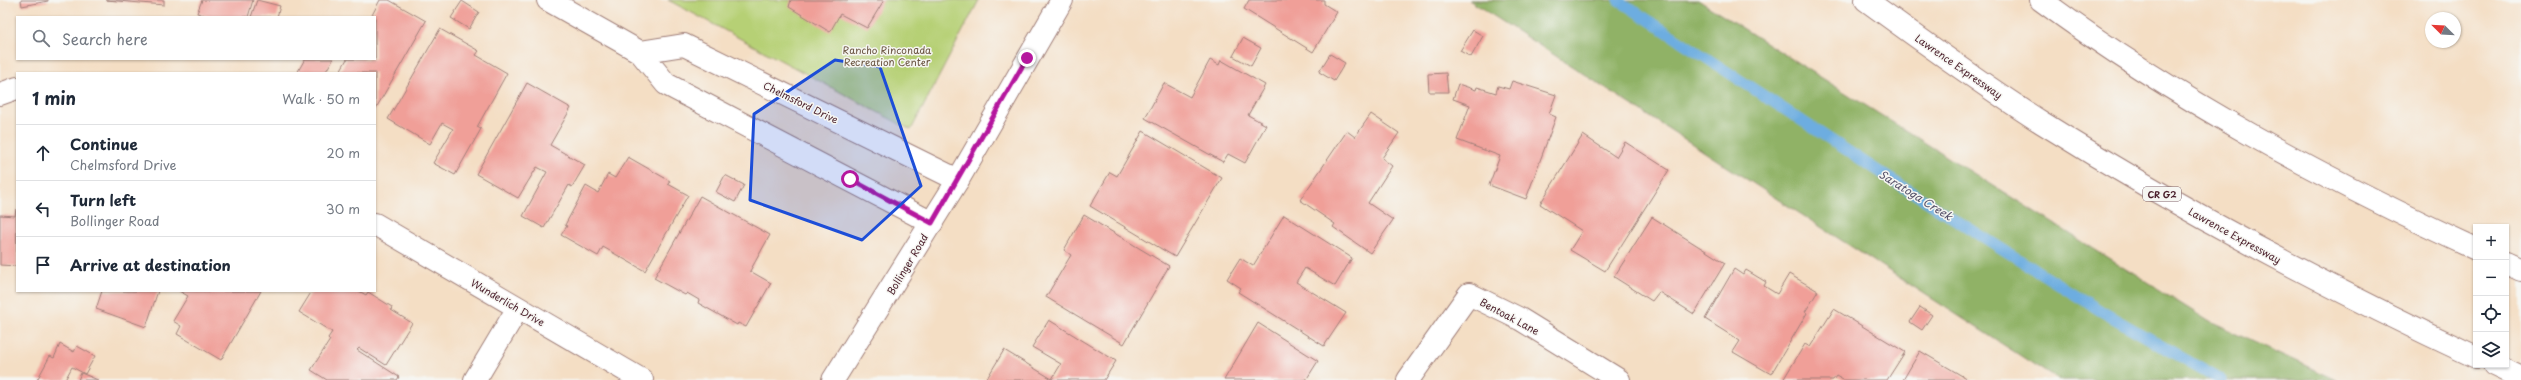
<!DOCTYPE html>
<html lang="en">
<head>
<meta charset="utf-8">
<style>
  body { margin:0; font-family:"Playpen Sans",sans-serif; background:#f2f2f3; color:#1f2937 }
  .controls { position:absolute; right:12px; bottom:12px; display:grid; overflow:hidden; border-radius:0px; box-shadow:0 1px 3px #0004 }
  .controls button { width:36px; height:36px; display:grid; place-items:center; padding:0; border:0; border-bottom:1px solid #e0e1e3; background:#fff; color:#1f2937; font:20px sans-serif }
  .compass { position:absolute; left:2425px; top:12px; width:36px; height:36px; border-radius:50%; background:#fff; box-shadow:0 1px 3px #0004; rotate:294deg }
  .stop { position:absolute; width:12px; height:12px; margin:-9px; border:3px solid #b5179e; border-radius:50%; background:#fff }
  .stop.end { background:#b5179e; border-color:#fff; box-shadow:0 1px 4px #0008 }
  .list { margin:0; padding:0; list-style:none }
  h2 { display:flex; justify-content:space-between; align-items:center; height:52px; margin:0; padding:0 16px; font-size:17px }
  h2 small { font-size:13px; font-weight:400; color:#747a83 }
  .list li { display:grid; grid-template-columns:26px 1fr auto; gap:12px; align-items:center; box-sizing:border-box; height:56px; padding:0 16px; border-top:1px solid #e0e1e3 }
  .list b { display:block; font-size:15px; white-space:nowrap }
  .list p { margin:0; font-size:13px; white-space:nowrap; color:#747a83 }
  .list em { font-size:13px; font-style:normal; color:#747a83 }
  .icon { flex:none; width:22px; height:22px; fill:none; stroke:currentColor; stroke-width:2; stroke-linecap:round; stroke-linejoin:round }
  .map { position:relative; flex:none; width:2521px; height:380px; overflow:hidden }
  .search { position:absolute; background:#fff; box-shadow:0 1px 3px #0004; left:16px; top:16px; width:360px; height:44px; display:flex; align-items:center; gap:10px; box-sizing:border-box; padding:0 14px; border-radius:0px; color:#747a83; font-size:15px }
  .panel { position:absolute; background:#fff; box-shadow:0 1px 3px #0004; left:16px; top:72px; width:360px; height:220px; border-radius:0px }
  .map>svg:first-child { display:block }
</style>
</head>
<body>
<div class="map">
<svg width="2521" height="380" viewBox="0 0 2521 380">
  <rect width="100%" height="100%" fill="#f6f6f2"/>
  <filter id="ink" filterUnits="userSpaceOnUse"><feTurbulence type="fractalNoise" baseFrequency=".025" numOctaves="2"/><feDisplacementMap in="SourceGraphic" scale="8" xChannelSelector="R" yChannelSelector="G"/><feConvolveMatrix kernelMatrix="1 2 1 2 8 2 1 2 1" color-interpolation-filters="sRGB"/></filter>
  <filter id="wash" filterUnits="userSpaceOnUse"><feTurbulence type="fractalNoise" baseFrequency=".012" numOctaves="4" result="noise"/><feDisplacementMap in="SourceGraphic" scale="16" xChannelSelector="R" yChannelSelector="G"/><feGaussianBlur stdDeviation="0.9" result="paint"/><feColorMatrix in="noise" values="0 0 0 0 0 0 0 0 0 0 0 0 0 0 0 0 0 1.4 0 .05"/><feComposite in="paint" operator="in"/></filter>
  <g filter="url(#wash)">
    <rect width="100%" height="100%" fill="#f4dec4"/>
    <path fill="#b6d075" stroke="#807850" d="M 668,0 L 979,0 L 911,130 Z"/>
    <path fill="#90b266" stroke="#6d6848" d="M 1469,0 L 1698,0 L 2210,322 L 2337,380 L 2058,380 Z"/>
    <g fill="none" stroke-linecap="round" stroke-linejoin="round">
      <path stroke="#6dade0" stroke-width="11" d="M 1618,0 L 1886,176 L 2101,311 L 2221,380"/>
    </g>
    <g id="blocks">
      <path fill="#f09f98" d="M 21,0 L 48,0 L 48,1 L 22,6 Z
        M 106,0 L 164,0 L 164,5 Z
        M 202,0 L 253,0 L 248,17 L 210,17 L 197,13 Z
        M 257,0 L 280,6 L 277,17 L 251,17 Z
        M 380,0 L 389,0 L 426,21 L 375,110 L 375,73 L 339,73 L 347,59 L 375,59 L 375,17 L 371,17 Z
        M 791,0 L 884,0 L 867,28 L 840,14 L 830,32 L 789,7 Z
        M 1249,0 L 1324,0 L 1324,4 L 1337,12 L 1313,52 L 1244,9 Z
        M 462,1 L 479,12 L 469,29 L 451,18 Z
        M 440,29 L 479,51 L 476,55 L 507,73 L 477,127 L 481,129 L 455,175 L 433,163 L 453,129 L 442,123 L 430,144 L 388,119 Z
        M 1473,30 L 1483,36 L 1471,57 L 1460,51 Z
        M 1243,38 L 1261,48 L 1251,66 L 1233,56 Z
        M 1330,54 L 1345,63 L 1334,81 L 1319,72 Z
        M 305,59 L 333,59 L 325,73 L 297,73 Z
        M 1210,60 L 1219,65 L 1221,60 L 1265,85 L 1248,115 L 1266,125 L 1245,163 L 1228,154 L 1223,162 L 1145,118 L 1164,83 L 1190,97 Z
        M 1446,73 L 1448,92 L 1429,92 L 1428,74 Z
        M 1512,81 L 1556,95 L 1549,114 L 1556,117 L 1526,199 L 1489,185 L 1500,156 L 1457,140 L 1470,105 L 1453,99 L 1458,84 L 1476,90 L 1477,87 L 1496,93 L 1498,86 L 1509,89 Z
        M 527,83 L 571,108 L 550,145 L 585,165 L 572,187 L 569,185 L 544,228 L 523,216 L 547,172 L 537,167 L 518,198 L 476,174 Z
        M 1371,114 L 1399,133 L 1382,158 L 1392,166 L 1368,203 L 1393,220 L 1370,253 L 1333,227 L 1335,224 L 1300,200 L 1347,131 L 1355,137 Z
        M 1143,131 L 1222,178 L 1175,257 L 1090,206 L 1110,172 L 1117,176 Z
        M 1583,135 L 1616,157 L 1625,142 L 1669,170 L 1605,271 L 1570,250 L 1582,231 L 1540,204 Z
        M 628,157 L 670,181 L 668,184 L 688,195 L 645,271 L 603,247 L 598,256 L 561,235 L 567,226 L 565,225 L 586,186 L 598,193 L 608,174 L 615,178 Z
        M 725,175 L 744,185 L 735,202 L 716,192 Z
        M 700,196 L 770,235 L 750,271 L 771,283 L 746,327 L 738,323 L 737,325 L 698,303 L 699,300 L 687,293 L 685,295 L 654,278 Z
        M 16,209 L 17,266 L 0,265 L 0,215 L 15,216 Z
        M 1084,215 L 1169,266 L 1124,344 L 1046,297 L 1071,255 L 1064,250 Z
        M 1284,215 L 1352,258 L 1335,286 L 1305,268 L 1296,282 L 1346,313 L 1324,346 L 1238,292 L 1241,288 L 1227,279 L 1240,258 L 1253,266 Z
        M 1652,217 L 1725,263 L 1694,314 L 1659,292 L 1652,301 L 1614,277 Z
        M 1734,269 L 1743,275 L 1746,270 L 1766,282 L 1764,286 L 1777,294 L 1789,274 L 1818,291 L 1805,312 L 1807,313 L 1771,374 L 1733,352 L 1740,341 L 1705,319 Z
        M 102,291 L 158,291 L 146,327 L 96,309 Z
        M 179,291 L 261,291 L 221,360 L 177,334 L 181,326 L 173,321 L 188,296 Z
        M 312,291 L 359,291 L 366,295 L 368,292 L 392,307 L 391,310 L 412,323 L 386,365 L 359,348 L 357,350 L 399,377 L 397,380 L 327,380 L 311,370 L 330,340 L 328,338 L 332,332 L 299,312 Z
        M 1920,307 L 1932,315 L 1922,330 L 1910,322 Z
        M 1834,309 L 1905,352 L 1887,380 L 1843,380 L 1836,376 L 1833,380 L 1783,380 L 1805,344 L 1810,347 Z
        M 1049,320 L 1116,361 L 1104,380 L 986,380 L 1004,350 L 1052,379 L 1061,364 L 1032,347 Z
        M 1258,323 L 1318,361 L 1306,380 L 1224,380 Z
        M 60,344 L 74,352 L 77,346 L 95,356 L 85,374 L 72,367 L 65,380 L 37,380 L 50,356 L 54,358 Z
        M 1920,351 L 1969,380 L 1903,380 Z
        M 81,373 L 98,380 L 78,380 Z"/>
    </g>
  </g>
  <g filter="url(#ink)">
    <use href="#blocks" fill-opacity="0" stroke="#9f7e78" stroke-width="1"/>
    <g fill="none" stroke-linecap="round" stroke-linejoin="round">
      <g stroke="#9f7e78" stroke-width="24">
        <path id="street" d="M 548,0 L 640,52 L 666,84 L 932,223
          M 640,52 L 684,45 L 958,180
          M 0,94 L 17,88
          M 375,224 L 642,380
          M 475,380 L 518,308
          M 1408,380 L 1469,294 L 1520,319 L 1619,380"/>
      </g>
      <g stroke="#9f7e78" stroke-width="24">
        <path id="secondary" d="M 833,380 L 958,180 L 1062,0"/>
      </g>
      <g stroke="#9f7e78" stroke-width="24">
        <path id="highway" d="M 1866,0 C 1924,42 1981,84 2041,122 C 2181,210 2327,287 2476,357
          M 2041,0 C 2175,99 2325,179 2476,249
          M 2506,263 L 2521,270
          M 2494,365 L 2521,378"/>
      </g>
      <use href="#street" stroke="#fff" stroke-width="22"/>
      <use href="#secondary" stroke="#fff" stroke-width="22"/>
      <use href="#highway" stroke="#fff" stroke-width="22"/>
    </g>
  </g>
  <g fill="none" stroke-linecap="round" stroke-linejoin="round" filter="url(#ink)">
    <path stroke="#b5179e" stroke-width="5" d="M 850,179 L 932,223 L 1027,58"/>
  </g>
  <path fill="#1d4ed8" fill-opacity="0.2" stroke="#1d4ed8" stroke-width="3" stroke-linejoin="round" d="M 835,60 L 880,67 L 921,186 L 862,240 L 750,200 L 754,114 Z"/>
  <g text-anchor="middle" dominant-baseline="central" stroke-width="3" stroke-linejoin="round" paint-order="stroke">
    <rect fill="#f6f6f2" stroke="#7e6067" stroke-width="1" x="2143" y="187" width="38" height="14" rx="3"/>
    <g font-size="9" font-weight="bold" fill="#4a1f2b">
      <text x="2162" y="194">CR G2</text>
    </g>
    <g font-size="10" fill="#6a5441" stroke="#f6f6f2">
      <text x="887" y="49">Rancho Rinconada<tspan x="887" dy="12">Recreation Center</tspan></text>
    </g>
    <g font-size="10" fill="#4a1f2b" stroke="#f6f6f2">
      <text transform="translate(1959 66) rotate(35)">Lawrence Expressway</text>
      <text transform="translate(801 102) rotate(26)">Chelmsford Drive</text>
      <text transform="translate(2235 235) rotate(29)">Lawrence Expressway</text>
      <text transform="translate(907 264) rotate(-59)">Bollinger Road</text>
      <text transform="translate(508 302) rotate(30)">Wunderlich Drive</text>
      <text transform="translate(1510 316) rotate(28)">Bentoak Lane</text>
    </g>
    <g font-size="11" font-style="italic" fill="#56516a" stroke="#f6f6f2">
      <text transform="translate(1916 195) rotate(32)">Saratoga Creek</text>
    </g>
  </g>
</svg>
<div class="controls">
<button>+</button>
<button>−</button>
<button><svg class="icon" aria-label="locate" viewBox="0 0 24 24"><circle cx="12" cy="12" r="6"/><path d="M12 2v4M12 18v4M2 12h4M18 12h4"/></svg></button>
<button><svg class="icon" aria-label="layers" viewBox="0 0 24 24"><path d="M12 4l9 5-9 5-9-5zM3 14l9 5 9-5"/></svg></button>
</div>
<svg class="compass" viewBox="-18 -18 36 36"><path d="M0-13l5 13h-10z" fill="#e53935"/><path d="M0 13l5-13h-10z" fill="#747a83"/></svg>
<div class="stop" style="left:850px;top:179px"></div>
<div class="stop end" style="left:1027px;top:58px"></div>
<div class="search"><svg class="icon" aria-label="search" viewBox="0 0 24 24"><circle cx="10" cy="10" r="6"/><path d="M15 15l6 6"/></svg>Search here</div>
<section class="panel">
<h2>1 min<small>Walk · 50 m</small></h2>
<ul class="list">
<li><svg class="icon" aria-label="ahead" viewBox="0 0 24 24"><path d="M12 20V5M6 11l6-6 6 6"/></svg><div><b>Continue</b><p>Chelmsford Drive</p></div><em>20 m</em></li>
<li><svg class="icon" aria-label="left" viewBox="0 0 24 24"><path d="M17 20v-9H6M10 6l-5 5 5 5"/></svg><div><b>Turn left</b><p>Bollinger Road</p></div><em>30 m</em></li>
<li><svg class="icon" aria-label="arrive" viewBox="0 0 24 24"><path d="M6 21V4h12l-3 4 3 4H6"/></svg><div><b>Arrive at destination</b></div></li>
</ul>
</section>
</div>
</body>
</html>
